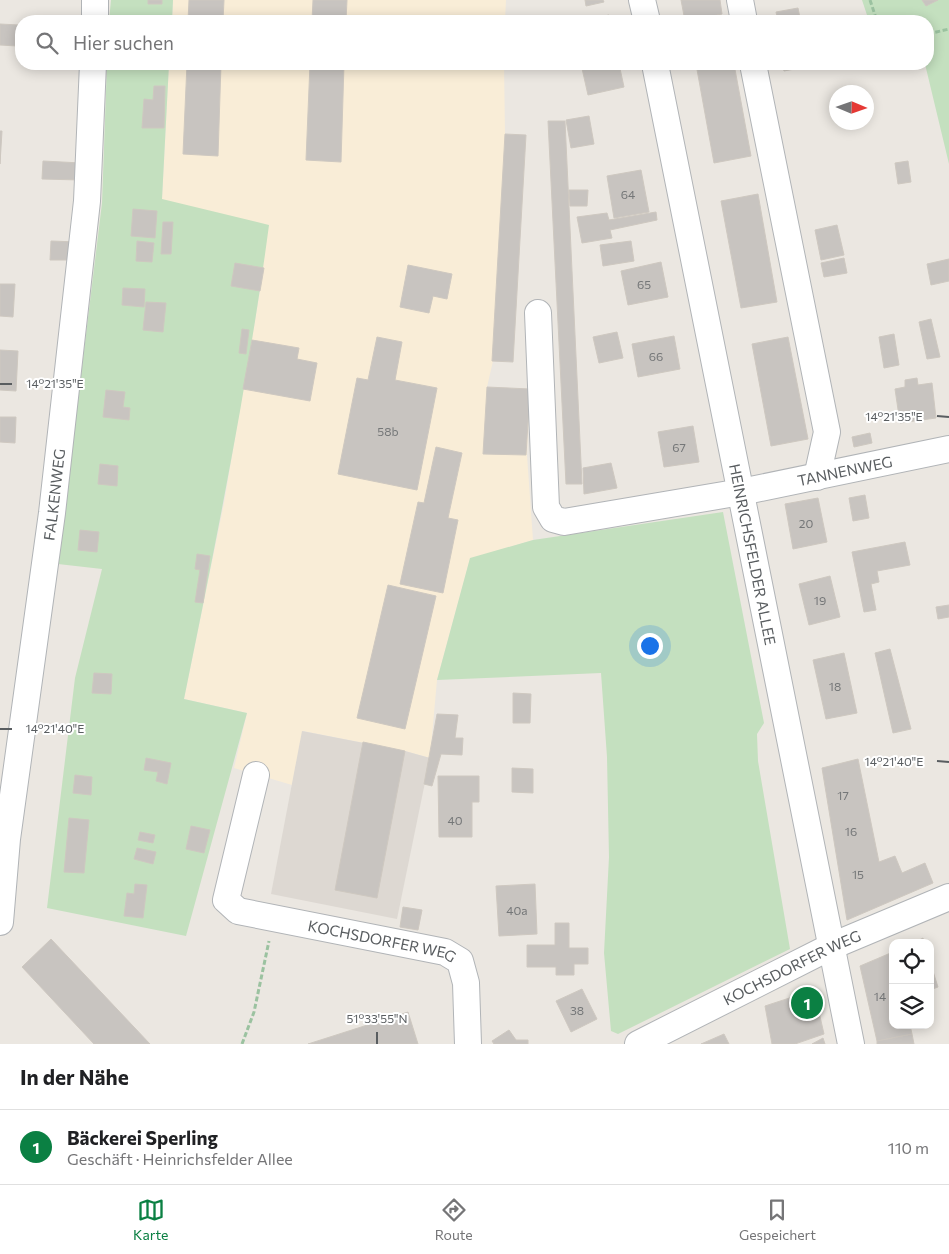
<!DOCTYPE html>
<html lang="de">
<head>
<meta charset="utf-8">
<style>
  body { margin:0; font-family:Commissioner,sans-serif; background:#f2f2f2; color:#202124 }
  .controls { position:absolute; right:15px; bottom:15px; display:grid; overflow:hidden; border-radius:10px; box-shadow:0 2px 12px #0003 }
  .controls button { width:45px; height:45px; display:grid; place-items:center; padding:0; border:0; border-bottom:1px solid #e0e0e0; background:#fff; color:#202124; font:25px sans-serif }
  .compass { position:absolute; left:829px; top:85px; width:45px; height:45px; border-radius:50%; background:#fff; box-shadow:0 2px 12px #0003; rotate:92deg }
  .you { position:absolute; left:649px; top:645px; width:18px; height:18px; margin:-12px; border:4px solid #fff; border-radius:50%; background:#1a73e8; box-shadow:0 0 0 8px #1a73e833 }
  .badge { display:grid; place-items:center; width:32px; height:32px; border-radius:50%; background:#0b8043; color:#fff; font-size:16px; font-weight:700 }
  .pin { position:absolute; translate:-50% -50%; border:2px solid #fff; box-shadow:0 1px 5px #0006 }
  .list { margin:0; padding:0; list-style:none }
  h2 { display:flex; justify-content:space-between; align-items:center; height:65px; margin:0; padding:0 20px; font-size:21px }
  h2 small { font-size:16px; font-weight:400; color:#757577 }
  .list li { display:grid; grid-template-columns:32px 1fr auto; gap:15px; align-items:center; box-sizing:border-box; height:75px; padding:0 20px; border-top:1px solid #e0e0e0 }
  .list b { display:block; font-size:19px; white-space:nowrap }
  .list p { margin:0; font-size:16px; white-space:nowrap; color:#757577 }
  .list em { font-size:16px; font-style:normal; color:#757577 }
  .icon { flex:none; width:28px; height:28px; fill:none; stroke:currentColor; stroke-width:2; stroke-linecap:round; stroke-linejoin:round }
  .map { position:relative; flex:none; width:949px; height:1044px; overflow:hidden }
  .search { position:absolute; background:#fff; box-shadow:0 2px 12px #0003; left:15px; right:15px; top:15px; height:55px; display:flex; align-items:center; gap:12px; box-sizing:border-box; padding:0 18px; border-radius:20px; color:#757577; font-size:19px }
  .sheet { height:140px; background:#fff }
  nav { display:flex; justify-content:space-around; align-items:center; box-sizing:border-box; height:70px; border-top:1px solid #e0e0e0; background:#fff; font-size:14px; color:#757577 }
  nav a { display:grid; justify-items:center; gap:2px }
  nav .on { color:#0b8043 }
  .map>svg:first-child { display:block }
</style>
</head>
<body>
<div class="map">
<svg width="949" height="1044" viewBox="0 0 949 1044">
  <rect width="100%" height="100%" fill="#ebe7e1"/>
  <path fill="#f9edd7" d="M 173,0 L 506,0 L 505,21 L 172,21 Z
    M 169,64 L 504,64 L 505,134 L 493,361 L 487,387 L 530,389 L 527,455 L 533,540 L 470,559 L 437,680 L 430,758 L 405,751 L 303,731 L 292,785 L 234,768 L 247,713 L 184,699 L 224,503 L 260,291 L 162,199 Z"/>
  <path fill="#ddd8d2" d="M 302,731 L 405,751 L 430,758 L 397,919 L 271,894 Z"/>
  <path fill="#c4e0bf" d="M 111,0 L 173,0 L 172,21 L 109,21 Z
    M 862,0 L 949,0 L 949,164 L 925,64 L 928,64 L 928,21 L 869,21 Z
    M 107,64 L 169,64 L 162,199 L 269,225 C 248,384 216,542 184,699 L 247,713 L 186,936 L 47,908 L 75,678 L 102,569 L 58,564 L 102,203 Z
    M 723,512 L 764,723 L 757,734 L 758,761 L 790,949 L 618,1034 L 611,1031 L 604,953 L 609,857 L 607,757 L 601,673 L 437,680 L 470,558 L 533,540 Z"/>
  <path fill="#c8c4c0" stroke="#cec8c0" d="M 148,0 L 162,0 L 162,4 L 148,4 Z
    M 189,0 L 224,0 L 223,21 L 188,21 Z
    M 313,0 L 347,0 L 346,21 L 312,21 Z
    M 585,0 L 603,0 L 604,2 L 586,6 Z
    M 681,0 L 720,0 L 722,14 L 685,21 Z
    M 922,0 L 938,0 L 926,6 Z
    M 798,8 L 800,18 L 778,21 L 776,12 Z
    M 609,15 L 610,21 L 582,21 Z
    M 156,19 L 169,19 L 169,21 L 155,21 Z
    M 0,24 L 19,25 L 17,46 L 0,45 Z
    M 187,64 L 221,64 L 218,156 L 183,154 Z
    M 310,64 L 344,64 L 341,162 L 306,160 Z
    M 581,64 L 619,64 L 624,87 L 588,95 Z
    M 696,64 L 734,64 L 751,156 L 714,163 Z
    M 782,64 L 804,64 L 805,67 L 784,71 Z
    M 154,86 L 165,86 L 164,128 L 142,128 L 144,99 L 153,100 Z
    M 589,116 L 594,144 L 571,148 L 566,120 Z
    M 548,121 L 565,121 L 582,484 L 566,484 Z
    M 0,131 L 2,131 L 0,164 Z
    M 505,134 L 526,135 L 513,362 L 492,361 Z
    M 43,161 L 81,163 L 80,180 L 42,179 Z
    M 908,161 L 911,182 L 898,184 L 895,163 Z
    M 641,170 L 649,212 L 614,218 L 607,176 Z
    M 569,190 L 588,190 L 587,206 L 570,206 Z
    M 758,194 L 777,302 L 741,308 L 721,201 Z
    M 133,209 L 157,211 L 155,238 L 131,236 Z
    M 656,212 L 657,220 L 610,230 L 612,238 L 582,243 L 577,217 L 607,213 L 609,220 Z
    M 163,222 L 173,222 L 171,254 L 161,254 Z
    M 837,225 L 844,255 L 821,260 L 815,230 Z
    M 51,241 L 77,242 L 77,260 L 50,260 Z
    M 137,241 L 154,243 L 152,262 L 136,261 Z
    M 631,241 L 634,261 L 603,266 L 600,245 Z
    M 844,258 L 847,273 L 824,277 L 821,263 Z
    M 949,259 L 949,281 L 931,285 L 927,264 Z
    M 661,262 L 668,297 L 628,305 L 621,271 Z
    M 235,263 L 264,268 L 260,291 L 231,286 Z
    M 408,265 L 452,274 L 447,299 L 433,296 L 429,313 L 400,307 Z
    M 0,284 L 15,284 L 13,317 L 0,316 Z
    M 123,288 L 145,289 L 144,307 L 122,305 Z
    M 146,302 L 166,303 L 163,332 L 143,330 Z
    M 931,319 L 940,357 L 927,359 L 919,322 Z
    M 242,329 L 249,330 L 246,354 L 239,353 Z
    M 617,332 L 623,358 L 599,363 L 593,337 Z
    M 894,334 L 899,365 L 884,368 L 879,337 Z
    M 674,336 L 680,369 L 638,377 L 632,344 Z
    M 377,337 L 402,342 L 395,380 L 437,388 L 417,490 L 338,474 L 357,378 L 368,380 Z
    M 788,337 L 808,439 L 771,446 L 752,344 Z
    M 252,340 L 299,348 L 297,359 L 317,363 L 310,401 L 243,389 Z
    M 0,350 L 18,351 L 16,391 L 0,390 Z
    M 917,378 L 918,385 L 932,383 L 936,418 L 900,423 L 895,389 L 905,387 L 905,380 Z
    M 487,387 L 530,389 L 526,455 L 483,454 Z
    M 106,390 L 125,392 L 123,407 L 130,408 L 129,420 L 103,417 Z
    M 0,417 L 16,417 L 15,443 L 0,442 Z
    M 693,426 L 699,462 L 664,467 L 658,432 Z
    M 870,433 L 872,443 L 854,447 L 852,437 Z
    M 436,447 L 462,453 L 448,518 L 458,520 L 443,593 L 400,584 L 418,502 L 424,503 Z
    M 611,463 L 617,488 L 584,494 L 583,468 Z
    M 100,464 L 118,466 L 117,486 L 98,484 Z
    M 865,495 L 869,518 L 853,521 L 849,498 Z
    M 818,498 L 827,542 L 793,549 L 785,504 Z
    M 80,530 L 99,532 L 97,552 L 78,550 Z
    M 905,542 L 910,565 L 877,571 L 879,582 L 871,584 L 876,610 L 864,612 L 852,552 Z
    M 197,554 L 210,556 L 203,603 L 195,602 L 200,570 L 195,569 Z
    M 830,576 L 840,617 L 809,625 L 799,584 Z
    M 388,585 L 436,596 L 405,729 L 357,718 Z
    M 949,605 L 949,617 L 938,619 L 936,607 Z
    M 890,649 L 911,729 L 893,733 L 875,653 Z
    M 844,653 L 857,713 L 826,719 L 813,660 Z
    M 94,673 L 112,674 L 111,694 L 92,693 Z
    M 513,693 L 531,694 L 530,723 L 513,723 Z
    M 437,714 L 458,715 L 455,738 L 463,738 L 462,755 L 441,754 L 432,786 L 424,784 Z
    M 363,742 L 405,751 L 377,898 L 335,890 Z
    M 146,758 L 171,763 L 167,784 L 156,781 L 158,772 L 144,770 Z
    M 858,759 L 879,862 L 895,856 L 902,873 L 925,863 L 933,883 L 847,920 L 822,768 Z
    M 512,768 L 533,769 L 533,793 L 512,792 Z
    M 75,775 L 92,777 L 91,795 L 73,793 Z
    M 438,776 L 479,776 L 479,802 L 472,802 L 472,837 L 439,837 Z
    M 69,818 L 89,820 L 84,873 L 64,872 Z
    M 191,826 L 210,830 L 204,853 L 186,849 Z
    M 140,832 L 155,835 L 153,843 L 138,840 Z
    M 137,848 L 156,852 L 153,864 L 134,859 Z
    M 135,884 L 147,885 L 143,918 L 124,916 L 127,893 L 134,894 Z
    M 535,884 L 537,934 L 499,936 L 496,886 Z
    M 403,907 L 422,910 L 418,930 L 400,927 Z
    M 555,923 L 569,923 L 569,948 L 588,948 L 588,964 L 574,964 L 574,975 L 556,975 L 556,967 L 527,967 L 527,945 L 555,945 Z
    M 923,938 L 924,943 L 914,943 Z
    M 51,939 L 150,1044 L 94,1044 L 22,967 Z
    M 893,952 L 893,1025 L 910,1025 L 912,1034 L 877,1041 L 860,966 Z
    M 930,962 L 938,987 L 930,990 Z
    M 582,989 L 597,1019 L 571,1032 L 556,1001 Z
    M 814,990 L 824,1034 L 795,1044 L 772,1044 L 765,1006 Z
    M 408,1012 L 418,1044 L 308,1044 Z
    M 509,1030 L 516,1040 L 528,1040 L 528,1044 L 494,1044 L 492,1041 Z
    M 724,1034 L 729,1044 L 701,1044 Z
    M 912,1034 L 914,1044 L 877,1044 L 877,1041 Z
    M 823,1038 L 825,1044 L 812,1044 Z"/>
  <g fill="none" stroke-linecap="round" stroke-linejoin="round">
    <g stroke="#b1b4b7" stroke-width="28">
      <g id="minor">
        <path d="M 642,0 L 647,21"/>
        <path d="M 740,0 L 744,21"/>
        <path d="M 95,21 L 95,0"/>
        <path id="s1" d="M 655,64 L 851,1044"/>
        <path d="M 753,64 L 827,432 L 817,477"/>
        <path id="s2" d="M 538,313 L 546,507 L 553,519 L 564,522 L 741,492 L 949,449"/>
        <path id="s3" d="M 256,775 L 226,900 L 238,911 L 445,952 L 460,961 L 466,983 L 468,1044"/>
        <path id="s4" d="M 0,922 L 7,839 L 52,513 L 87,201 L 93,64"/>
        <path id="s5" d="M 638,1044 L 832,946 L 949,897"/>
      </g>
    </g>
    <path stroke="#9bc2a0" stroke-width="3" stroke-dasharray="5 2.5" stroke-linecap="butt" d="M 870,0 L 877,21
      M 928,34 L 949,29
      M 242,1044 L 254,1012 L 269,941"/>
    <use href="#minor" stroke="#fff" stroke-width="26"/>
  </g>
  <path fill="none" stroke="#595d60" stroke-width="2" d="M 0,384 L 12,384M 937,416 L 949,417M 0,729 L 12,729M 937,761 L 949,762M 377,1044 L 377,1032"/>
  <g text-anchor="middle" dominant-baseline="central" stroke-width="4" stroke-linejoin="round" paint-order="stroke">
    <g font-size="12" fill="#757778">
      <text x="628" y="194">64</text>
      <text x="644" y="284">65</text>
      <text x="656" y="356">66</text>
      <text x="388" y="431">58b</text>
      <text x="679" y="447">67</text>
      <text x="806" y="523">20</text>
      <text x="820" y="600">19</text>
      <text x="835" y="686">18</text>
      <text x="843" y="795">17</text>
      <text x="455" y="820">40</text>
      <text x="851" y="831">16</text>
      <text x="858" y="874">15</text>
      <text x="517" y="910">40a</text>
      <text x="880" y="996">14</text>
      <text x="577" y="1010">38</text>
    </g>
    <g font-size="15" fill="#595d60" stroke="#fff">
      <text stroke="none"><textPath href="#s2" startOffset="505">TANNENWEG</textPath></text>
      <text stroke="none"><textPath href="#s4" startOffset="431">FALKENWEG</textPath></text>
      <text stroke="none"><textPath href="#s1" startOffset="500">HEINRICHSFELDER ALLEE</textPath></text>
      <text stroke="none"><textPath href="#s3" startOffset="292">KOCHSDORFER WEG</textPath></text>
      <text stroke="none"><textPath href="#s5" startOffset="172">KOCHSDORFER WEG</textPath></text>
    </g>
  </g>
  <g font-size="12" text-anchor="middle" fill="#595d60" stroke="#fff" stroke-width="4" stroke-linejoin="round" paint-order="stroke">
    <text x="55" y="388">14°21'35"E</text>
    <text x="894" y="421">14°21'35"E</text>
    <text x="55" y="733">14°21'40"E</text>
    <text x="894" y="766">14°21'40"E</text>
    <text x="377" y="1023">51°33'55"N</text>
  </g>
</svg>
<div class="controls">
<button><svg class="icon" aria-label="locate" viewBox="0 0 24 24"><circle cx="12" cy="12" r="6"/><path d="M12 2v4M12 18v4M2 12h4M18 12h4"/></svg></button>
<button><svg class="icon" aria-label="layers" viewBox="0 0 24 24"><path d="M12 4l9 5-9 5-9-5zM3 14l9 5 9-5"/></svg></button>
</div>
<svg class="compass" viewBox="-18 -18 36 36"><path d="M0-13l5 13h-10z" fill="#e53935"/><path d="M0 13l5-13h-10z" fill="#757577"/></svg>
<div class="you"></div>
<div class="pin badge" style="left:807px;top:1003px">1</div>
<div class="search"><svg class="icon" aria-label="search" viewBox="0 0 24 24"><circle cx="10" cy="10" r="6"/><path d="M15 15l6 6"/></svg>Hier suchen</div>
</div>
<section class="sheet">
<h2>In der Nähe<small></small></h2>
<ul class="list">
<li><span class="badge">1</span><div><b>Bäckerei Sperling</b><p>Geschäft · Heinrichsfelder Allee</p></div><em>110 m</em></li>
</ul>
</section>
<nav>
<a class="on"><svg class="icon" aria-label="map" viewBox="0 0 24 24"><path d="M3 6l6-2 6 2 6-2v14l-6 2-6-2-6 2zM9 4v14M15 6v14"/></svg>Karte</a>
<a><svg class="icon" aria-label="directions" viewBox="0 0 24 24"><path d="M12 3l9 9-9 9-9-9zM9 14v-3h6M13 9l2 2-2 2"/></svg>Route</a>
<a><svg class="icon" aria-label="saved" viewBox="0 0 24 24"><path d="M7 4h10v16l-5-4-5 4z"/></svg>Gespeichert</a>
</nav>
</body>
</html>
